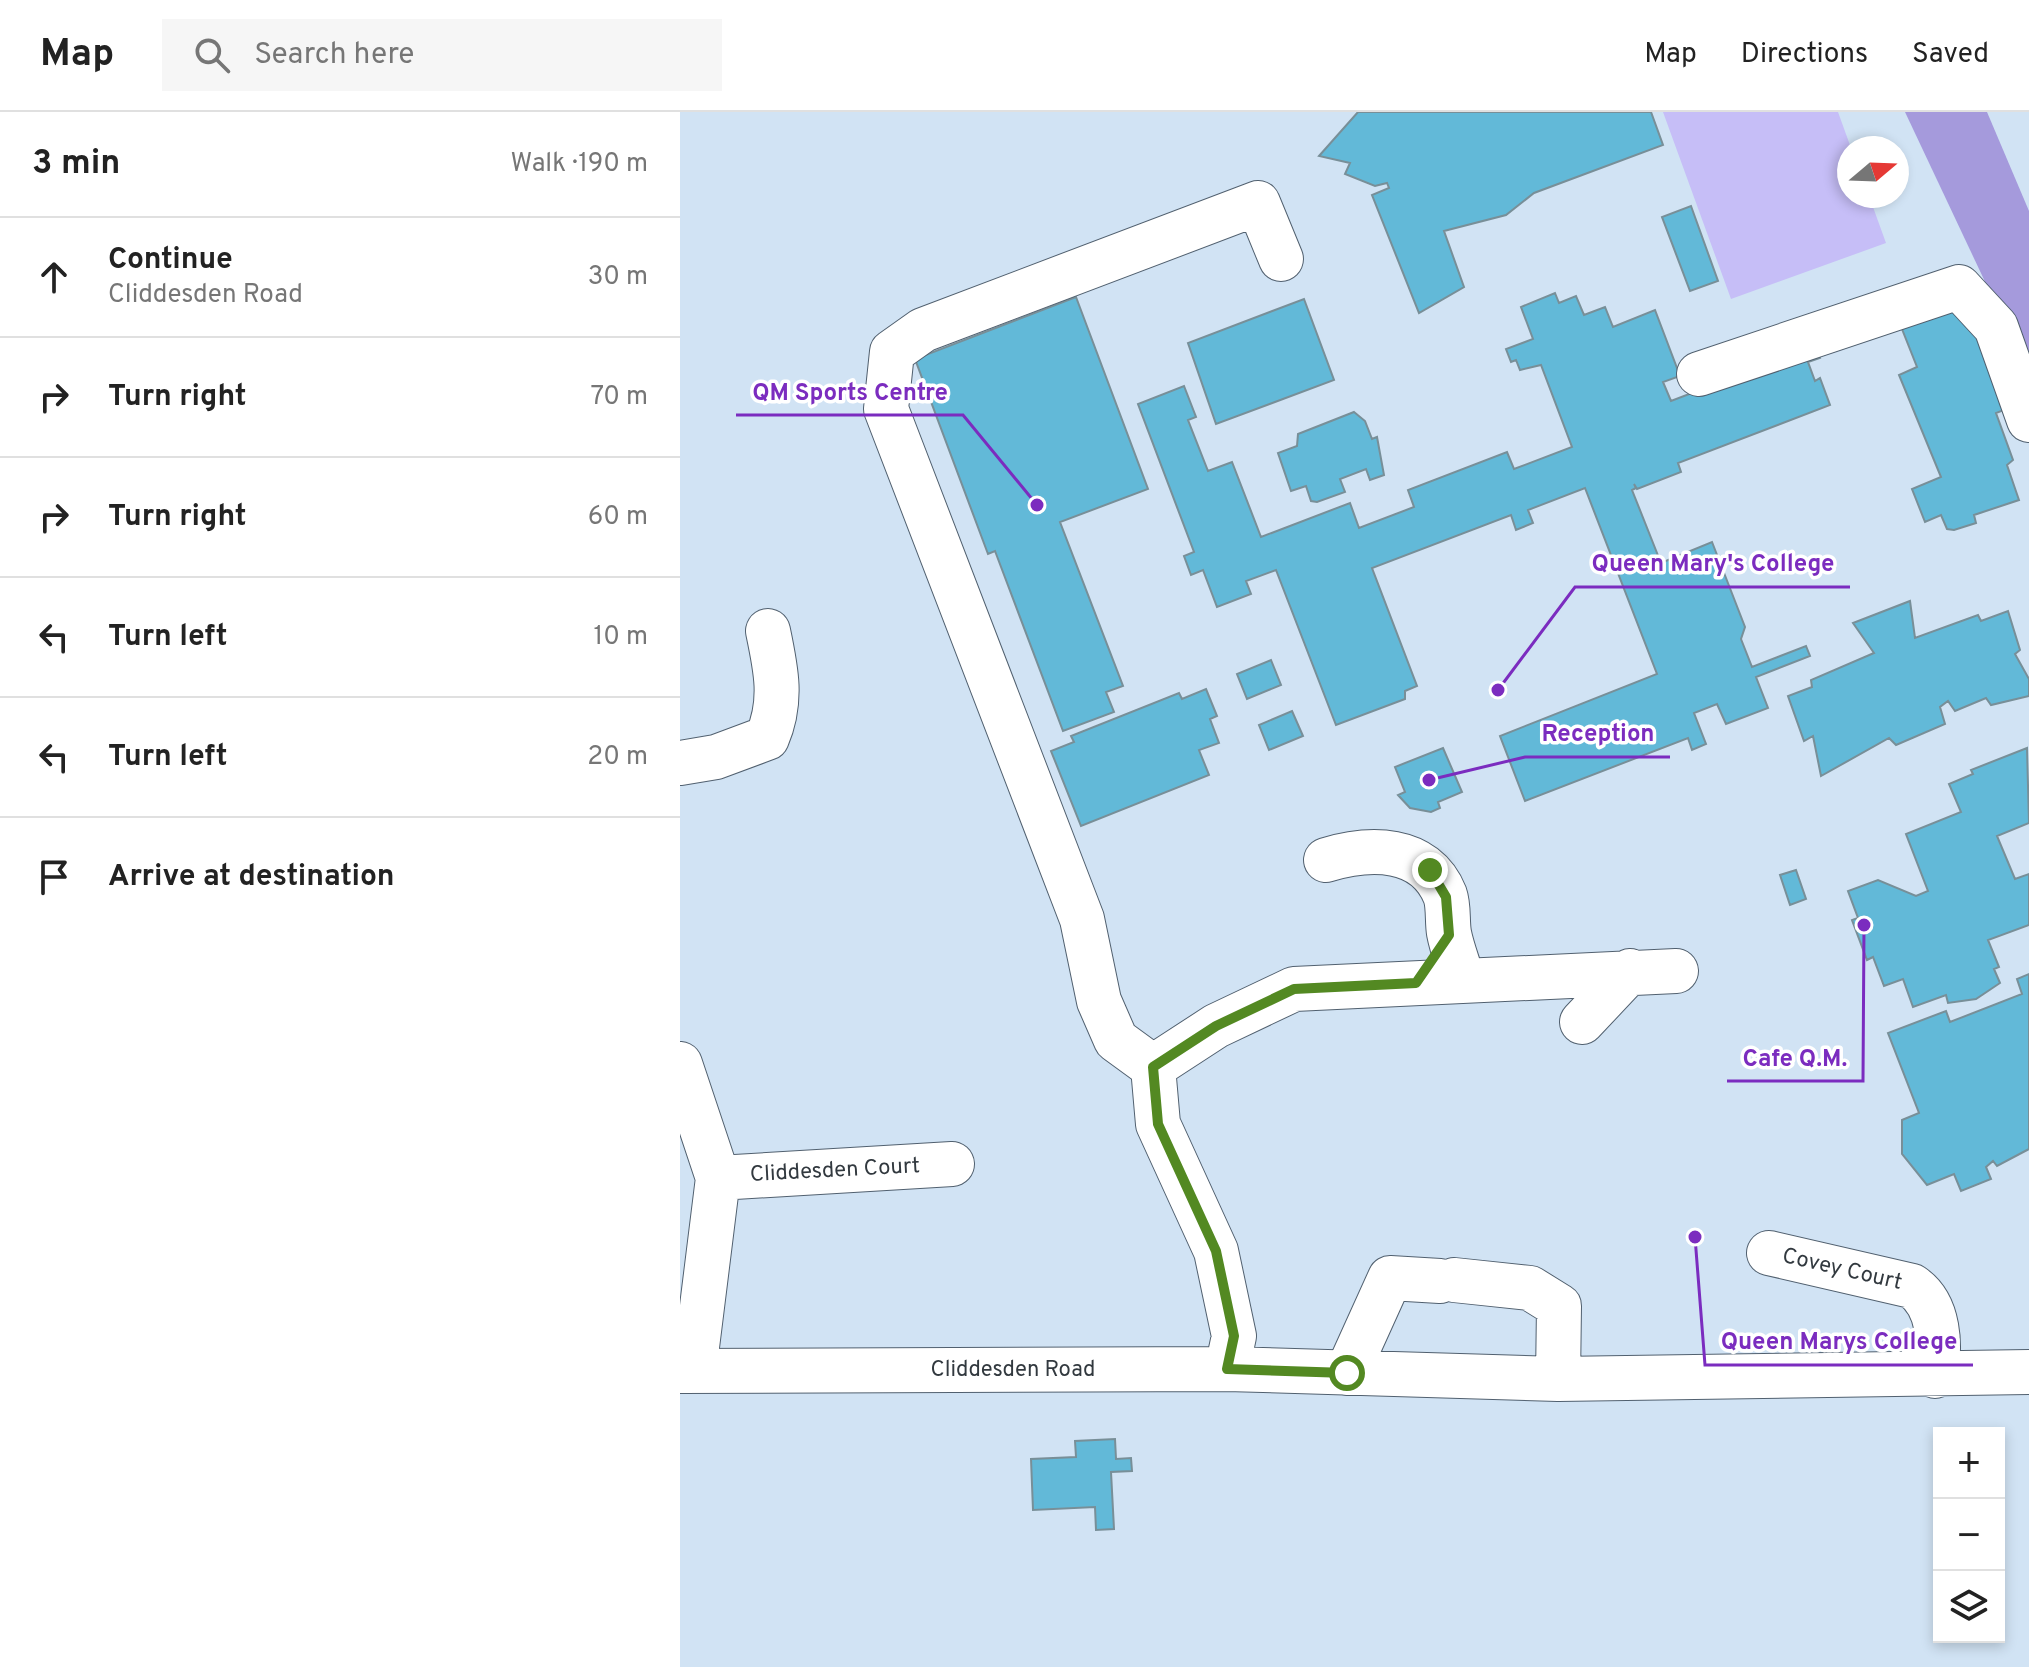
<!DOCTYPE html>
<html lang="en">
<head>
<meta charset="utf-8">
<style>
  body { margin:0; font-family:Overpass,sans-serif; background:#f6f6f6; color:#222 }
  .controls { position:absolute; right:24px; bottom:24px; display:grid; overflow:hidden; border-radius:0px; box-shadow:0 4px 12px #0003 }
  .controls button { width:72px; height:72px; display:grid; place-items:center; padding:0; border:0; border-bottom:2px solid #e0e0e0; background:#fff; color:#222; font:40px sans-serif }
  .compass { position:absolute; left:1157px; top:24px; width:72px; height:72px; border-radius:50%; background:#fff; box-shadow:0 4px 12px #0003; rotate:71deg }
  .stop { position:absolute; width:24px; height:24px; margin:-18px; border:6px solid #538922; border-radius:50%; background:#fff }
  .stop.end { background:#538922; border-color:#fff; box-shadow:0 2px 8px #0008 }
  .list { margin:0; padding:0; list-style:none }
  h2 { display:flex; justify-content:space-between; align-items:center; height:104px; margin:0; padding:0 32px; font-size:34px }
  h2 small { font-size:26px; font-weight:400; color:#767676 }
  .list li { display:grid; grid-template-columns:52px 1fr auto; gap:24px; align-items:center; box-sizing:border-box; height:120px; padding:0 32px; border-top:2px solid #e0e0e0 }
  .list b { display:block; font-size:30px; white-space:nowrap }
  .list p { margin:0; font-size:26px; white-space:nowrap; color:#767676 }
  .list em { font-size:26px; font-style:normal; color:#767676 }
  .icon { flex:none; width:44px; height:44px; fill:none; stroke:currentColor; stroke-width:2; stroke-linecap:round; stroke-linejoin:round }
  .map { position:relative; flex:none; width:1349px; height:1555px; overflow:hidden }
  header { display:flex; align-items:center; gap:48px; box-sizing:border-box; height:112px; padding:0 40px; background:#fff; border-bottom:2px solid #e0e0e0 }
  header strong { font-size:38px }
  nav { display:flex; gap:44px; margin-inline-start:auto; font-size:28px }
  .search { width:560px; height:72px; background:#f6f6f6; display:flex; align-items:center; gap:20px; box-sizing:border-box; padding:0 28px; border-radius:0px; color:#767676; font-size:30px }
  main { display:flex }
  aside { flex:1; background:#fff }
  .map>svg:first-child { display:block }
</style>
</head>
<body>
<header>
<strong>Map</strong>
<div class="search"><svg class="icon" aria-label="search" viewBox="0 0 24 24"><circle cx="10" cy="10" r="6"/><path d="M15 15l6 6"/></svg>Search here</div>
<nav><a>Map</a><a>Directions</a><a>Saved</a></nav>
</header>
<main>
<aside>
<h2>3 min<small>Walk · 190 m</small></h2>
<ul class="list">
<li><svg class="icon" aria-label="ahead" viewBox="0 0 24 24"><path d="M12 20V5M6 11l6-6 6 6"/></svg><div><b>Continue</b><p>Cliddesden Road</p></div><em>30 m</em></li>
<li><svg class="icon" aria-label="right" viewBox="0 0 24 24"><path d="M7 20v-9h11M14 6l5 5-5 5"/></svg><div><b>Turn right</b></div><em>70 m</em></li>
<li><svg class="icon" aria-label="right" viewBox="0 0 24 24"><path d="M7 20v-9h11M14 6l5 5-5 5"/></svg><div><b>Turn right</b></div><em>60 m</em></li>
<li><svg class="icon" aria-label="left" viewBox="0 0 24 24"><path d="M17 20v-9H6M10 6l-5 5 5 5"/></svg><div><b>Turn left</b></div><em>10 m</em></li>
<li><svg class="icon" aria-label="left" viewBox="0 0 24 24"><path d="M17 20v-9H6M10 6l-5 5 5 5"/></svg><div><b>Turn left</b></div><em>20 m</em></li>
<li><svg class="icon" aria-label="arrive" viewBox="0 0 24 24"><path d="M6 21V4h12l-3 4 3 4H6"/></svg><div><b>Arrive at destination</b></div></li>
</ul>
</aside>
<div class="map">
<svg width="1349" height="1555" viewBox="0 0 1349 1555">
  <rect width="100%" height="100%" fill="#d1e3f4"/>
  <path fill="#c6bef7" d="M 983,0 L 1158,0 L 1171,36 L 1169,84 L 1189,84 L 1206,131 L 1051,187 Z"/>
  <path fill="#a59adc" d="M 1225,0 L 1307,0 L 1349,99 L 1349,263 Z"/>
  <path fill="#62b9d8" stroke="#788f98" stroke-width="2" d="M 678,0 L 971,0 L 983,33 L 854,81 L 826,103 L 764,119 L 784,175 L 739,201 L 692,83 L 709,76 L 707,71 L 695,74 L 665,62 L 670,51 L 639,44 Z
    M 1011,94 L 1038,169 L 1010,179 L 982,105 Z
    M 875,181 L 879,191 L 896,184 L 904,203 L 925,195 L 933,215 L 975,198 L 1000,264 L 983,270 L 991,289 L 1135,234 L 1140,246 L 1128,250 L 1135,269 L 1140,266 L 1150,293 L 998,351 L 1001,360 L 957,377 L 954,372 L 956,376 L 952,378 L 981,451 L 1032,430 L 1065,515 L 1061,527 L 1072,555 L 1126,534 L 1130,544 L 1076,565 L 1088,596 L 1046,612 L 1037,592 L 1014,601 L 1026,632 L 1012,638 L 1008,626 L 845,689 L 820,624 L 977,562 L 905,376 L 848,398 L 853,411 L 836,418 L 831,403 L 692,456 L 737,574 L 725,579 L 725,587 L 656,613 L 596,458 L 566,469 L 571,482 L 537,495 L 523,458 L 511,463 L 504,444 L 514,440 L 458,292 L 504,274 L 516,305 L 508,308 L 528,359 L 552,350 L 581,425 L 670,391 L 679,416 L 734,395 L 728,378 L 827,340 L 834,357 L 892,335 L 861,253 L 840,258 L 836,248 L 831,250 L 826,237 L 853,227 L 841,195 Z
    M 396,185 L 468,377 L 380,410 L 443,574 L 426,580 L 434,600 L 383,619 L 315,439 L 308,442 L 235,247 Z
    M 624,187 L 654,268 L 536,312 L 508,231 Z
    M 1282,192 L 1329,296 L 1316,301 L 1333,348 L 1327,353 L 1339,388 L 1294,403 L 1296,411 L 1274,418 L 1267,417 L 1261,403 L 1245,410 L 1232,377 L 1261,365 L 1219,263 L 1237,255 L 1222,217 Z
    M 674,300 L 685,309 L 692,327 L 697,325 L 704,363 L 690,368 L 686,357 L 660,367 L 665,380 L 637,390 L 631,389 L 626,374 L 611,379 L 598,341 L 617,334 L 618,322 Z
    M 1230,489 L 1235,526 L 1298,503 L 1301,509 L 1328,499 L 1340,538 L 1335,542 L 1349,567 L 1349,584 L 1311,593 L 1306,586 L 1275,599 L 1268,589 L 1260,595 L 1265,612 L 1216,633 L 1209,626 L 1141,664 L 1133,624 L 1124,629 L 1108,584 L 1132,575 L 1131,568 L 1194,541 L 1173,511 Z
    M 591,548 L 601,573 L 567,587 L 557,562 Z
    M 526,577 L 537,604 L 530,607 L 539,631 L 519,638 L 529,663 L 401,714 L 371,639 L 394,630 L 391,624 L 499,581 L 502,587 Z
    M 612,599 L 623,624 L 589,638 L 579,613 Z
    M 763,636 L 782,680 L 758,690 L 760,696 L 751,700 L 730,696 L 718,683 L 725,680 L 715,655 Z
    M 1347,636 L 1349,711 L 1317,724 L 1335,767 L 1349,762 L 1349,813 L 1308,828 L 1319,855 L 1314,857 L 1320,871 L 1296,887 L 1268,891 L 1266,883 L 1233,895 L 1223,867 L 1204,874 L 1193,845 L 1187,848 L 1172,808 L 1178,806 L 1168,779 L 1198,768 L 1236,784 L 1248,779 L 1226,722 L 1281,700 L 1269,672 L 1293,662 L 1291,658 Z
    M 1116,758 L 1126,787 L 1110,793 L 1100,763 Z
    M 1349,862 L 1349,1037 L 1317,1054 L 1313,1049 L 1306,1055 L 1311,1067 L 1281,1079 L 1274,1062 L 1247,1073 L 1222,1042 L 1222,1008 L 1239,1001 L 1208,921 L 1266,899 L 1270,910 L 1342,882 L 1337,867 Z
    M 435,1327 L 436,1347 L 451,1346 L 452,1359 L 431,1360 L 434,1417 L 416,1418 L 415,1395 L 353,1398 L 351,1347 L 396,1345 L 395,1329 Z"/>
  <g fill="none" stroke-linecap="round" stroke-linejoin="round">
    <g stroke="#51606f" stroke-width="46">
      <path id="minor" d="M 1019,262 L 1279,175 L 1316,215 L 1349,308
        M 0,651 L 36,645 L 87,626 C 103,589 96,557 88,519
        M 646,748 C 689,735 745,733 765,783 C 769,794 767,809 769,821 C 772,837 779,854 783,869
        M 902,910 L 950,859
        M 0,952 L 38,1066 L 14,1259
        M 473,955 L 536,914 L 614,877 L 996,859
        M 38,1066 L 272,1052
        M 1089,1141 L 1232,1174 C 1260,1193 1261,1234 1255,1264
        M 774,1168 L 850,1176 L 879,1194 L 878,1267
        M 547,1257 L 554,1224 L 536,1139 L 478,1012 L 473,955 L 436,928 L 419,889 L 402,807 L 206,297 L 212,240 L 243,218 L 578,91 L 601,147
        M 0,1259 L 547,1257 L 878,1267 L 1349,1260
        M 667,1261 L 710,1166 L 760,1169"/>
    </g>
    <use href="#minor" stroke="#fff" stroke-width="44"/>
  </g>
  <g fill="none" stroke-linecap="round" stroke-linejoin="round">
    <path stroke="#538922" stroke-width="10" d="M 667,1261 L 547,1257 L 554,1224 L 536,1139 L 478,1012 L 473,955 L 536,914 L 614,877 L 736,871 L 769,823 L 766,785 L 750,758"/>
  </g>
  <g text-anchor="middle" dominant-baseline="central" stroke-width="7" stroke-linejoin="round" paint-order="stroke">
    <g font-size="22" fill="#32393f" stroke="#fff">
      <text transform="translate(155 1059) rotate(-3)">Cliddesden Court</text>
      <text transform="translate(1162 1158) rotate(13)">Covey Court</text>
      <text x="333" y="1258">Cliddesden Road</text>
    </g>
  </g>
  <path fill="none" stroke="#7b2cbf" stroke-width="3" d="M357 393L283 303H56M818 578L895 475H1170M749 668L845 645H990M1184 813L1183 969H1047M1015 1125L1025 1253H1293"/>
  <g fill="#7b2cbf" stroke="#fff" stroke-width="3">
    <circle cx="357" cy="393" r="8"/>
    <circle cx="818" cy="578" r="8"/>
    <circle cx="749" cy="668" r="8"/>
    <circle cx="1184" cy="813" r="8"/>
    <circle cx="1015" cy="1125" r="8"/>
  </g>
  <g font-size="24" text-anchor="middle" font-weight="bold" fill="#7b2cbf" stroke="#fff" stroke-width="7" stroke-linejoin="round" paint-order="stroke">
    <text x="170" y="288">QM Sports Centre</text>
    <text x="1033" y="459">Queen Mary's College</text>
    <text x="918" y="629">Reception</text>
    <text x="1115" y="954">Cafe Q.M.</text>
    <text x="1159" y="1237">Queen Marys College</text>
  </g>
</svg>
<div class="controls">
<button>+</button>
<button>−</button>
<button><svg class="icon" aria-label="layers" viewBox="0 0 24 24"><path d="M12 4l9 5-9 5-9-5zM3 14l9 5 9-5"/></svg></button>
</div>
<svg class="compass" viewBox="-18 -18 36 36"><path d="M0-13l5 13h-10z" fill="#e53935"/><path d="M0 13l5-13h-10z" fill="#767676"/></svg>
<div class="stop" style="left:667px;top:1261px"></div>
<div class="stop end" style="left:750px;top:758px"></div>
</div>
</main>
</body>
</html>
